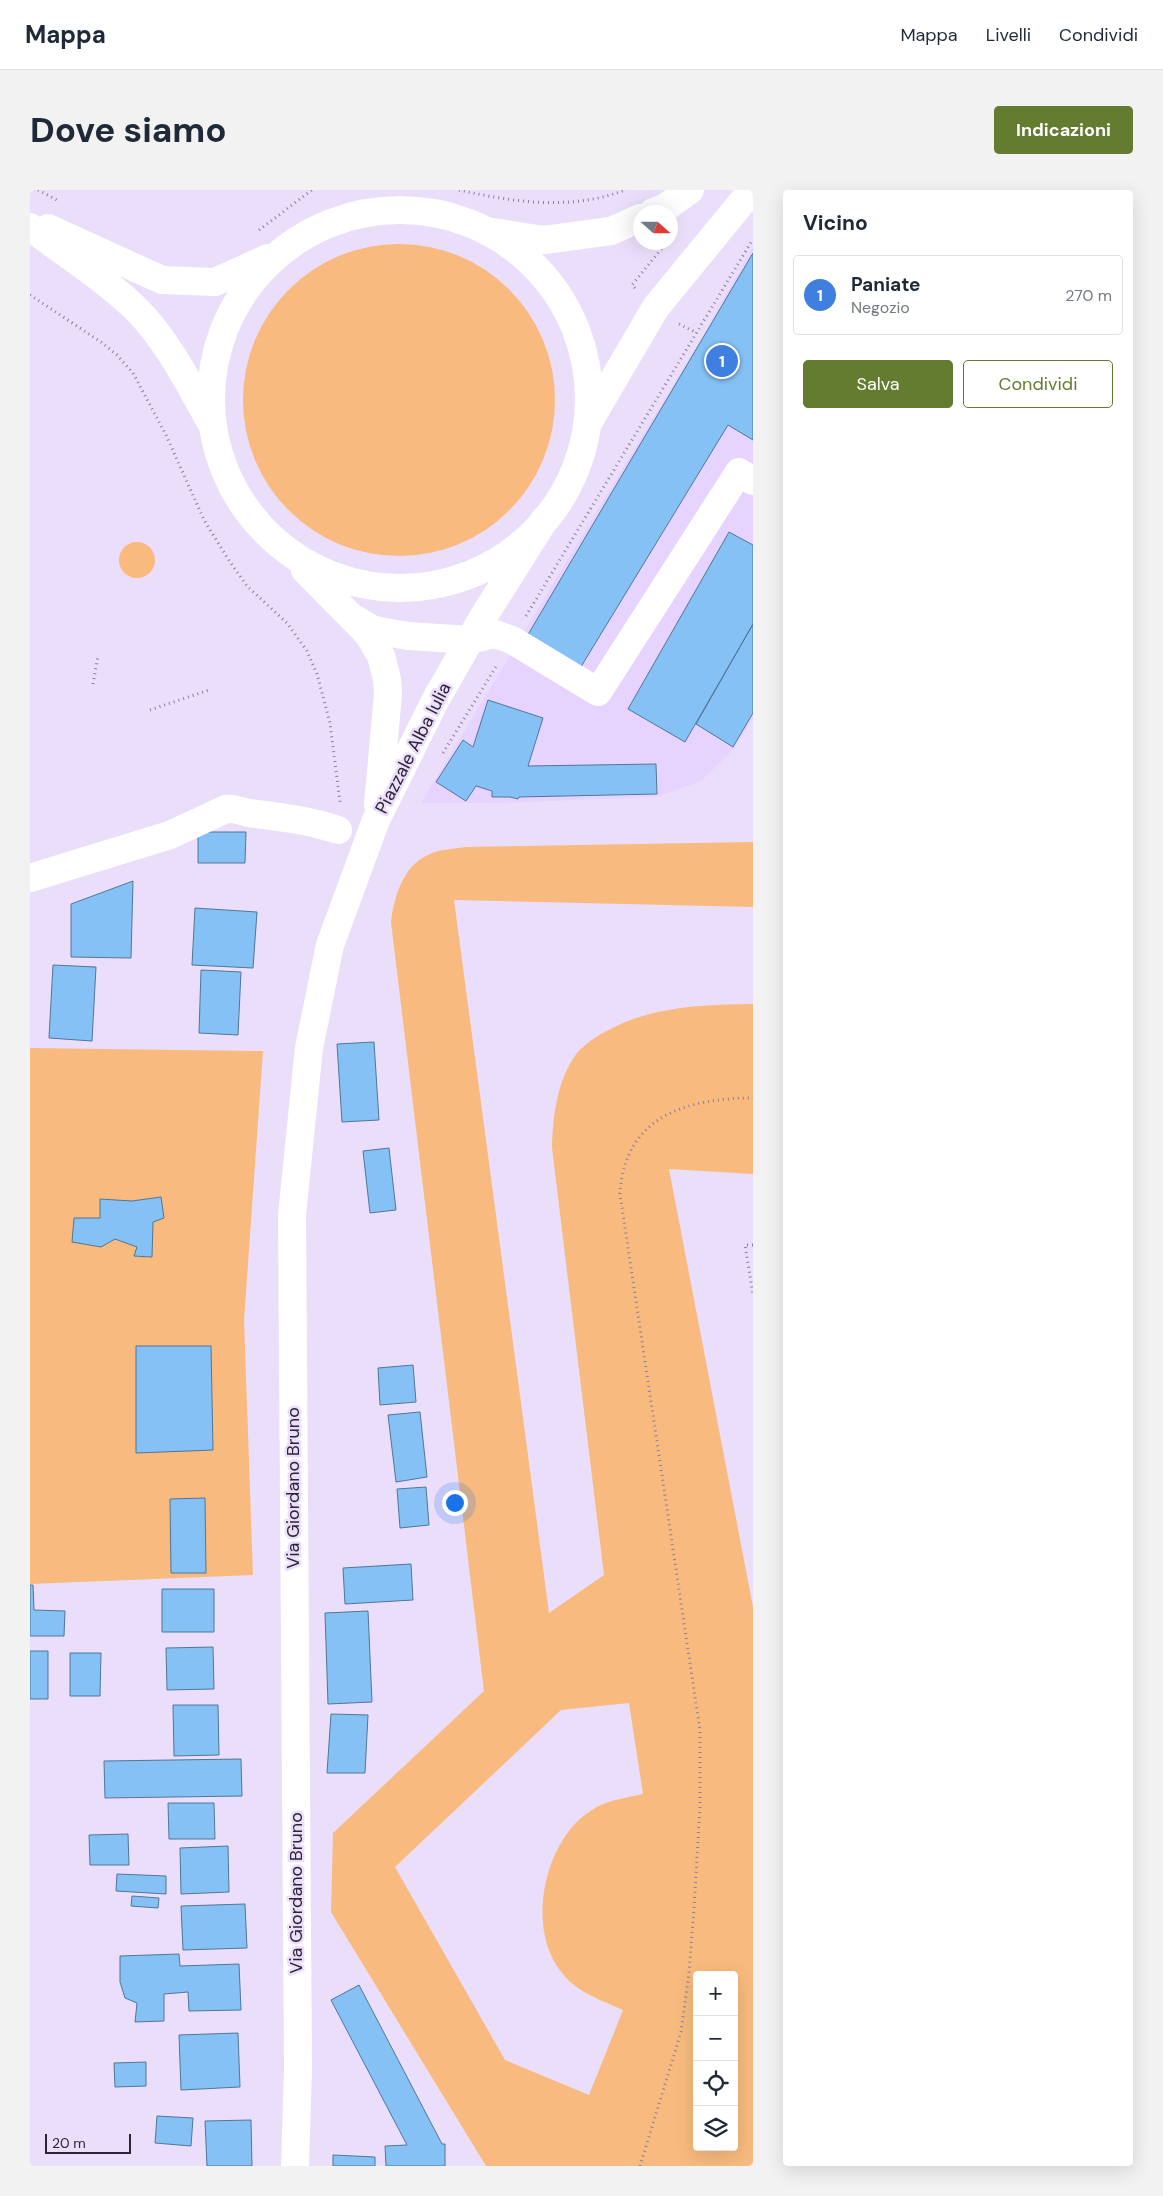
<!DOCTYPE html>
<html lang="it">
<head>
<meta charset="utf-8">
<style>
  body { margin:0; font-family:"DM Sans",sans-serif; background:#f2f2f3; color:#1f2937 }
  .controls { position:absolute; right:15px; bottom:15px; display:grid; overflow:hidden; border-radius:5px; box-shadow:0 5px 20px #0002 }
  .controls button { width:45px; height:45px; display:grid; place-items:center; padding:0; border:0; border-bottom:1px solid #e0e1e3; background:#fff; color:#1f2937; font:25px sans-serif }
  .compass { position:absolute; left:603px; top:15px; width:45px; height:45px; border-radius:50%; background:#fff; box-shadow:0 5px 20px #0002; rotate:111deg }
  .scale { position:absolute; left:15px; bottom:12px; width:86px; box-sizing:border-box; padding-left:5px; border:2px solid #2c2335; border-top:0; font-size:14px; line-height:18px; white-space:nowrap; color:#2c2335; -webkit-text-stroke:4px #eadefb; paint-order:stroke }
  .you { position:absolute; left:424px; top:1312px; width:18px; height:18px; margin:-12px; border:4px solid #fff; border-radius:50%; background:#1a73e8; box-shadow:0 0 0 8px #1a73e833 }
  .badge { display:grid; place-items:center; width:32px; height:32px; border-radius:50%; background:#637c2f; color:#fff; font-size:16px; font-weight:700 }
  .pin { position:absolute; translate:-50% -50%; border:2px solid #fff; box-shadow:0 1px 5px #0006 }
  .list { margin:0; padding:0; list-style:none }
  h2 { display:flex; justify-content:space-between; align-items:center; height:65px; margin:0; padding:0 20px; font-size:21px }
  h2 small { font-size:16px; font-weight:400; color:#747a83 }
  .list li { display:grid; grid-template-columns:32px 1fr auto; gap:15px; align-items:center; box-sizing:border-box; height:80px; margin:0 10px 10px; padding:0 10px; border:1px solid #e0e1e3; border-radius:5px }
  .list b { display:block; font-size:19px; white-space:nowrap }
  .list p { margin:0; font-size:16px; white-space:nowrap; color:#747a83 }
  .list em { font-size:16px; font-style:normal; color:#747a83 }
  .actions { display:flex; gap:10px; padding:15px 20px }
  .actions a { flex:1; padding:11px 0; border:1px solid #637c2f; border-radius:5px; text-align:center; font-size:18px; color:#637c2f }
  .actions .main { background:#637c2f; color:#fff }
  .icon { flex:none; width:28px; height:28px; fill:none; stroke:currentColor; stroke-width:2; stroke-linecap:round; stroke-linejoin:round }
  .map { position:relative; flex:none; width:723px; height:1976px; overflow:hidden; border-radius:5px }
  header { display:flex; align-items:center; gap:30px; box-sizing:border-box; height:70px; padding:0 25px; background:#fff; border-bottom:1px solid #e0e1e3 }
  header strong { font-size:24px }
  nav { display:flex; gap:28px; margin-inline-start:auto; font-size:18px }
  .intro { display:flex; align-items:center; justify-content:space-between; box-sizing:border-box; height:120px; padding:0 30px }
  h1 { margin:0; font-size:35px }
  .button { padding:12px 22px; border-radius:5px; background:#637c2f; color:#fff; font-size:18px; font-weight:700 }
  main { display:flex; gap:30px; padding:0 30px }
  aside { flex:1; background:#fff; border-radius:5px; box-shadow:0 5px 20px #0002 }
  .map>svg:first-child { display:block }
</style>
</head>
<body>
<header>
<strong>Mappa</strong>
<nav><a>Mappa</a><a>Livelli</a><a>Condividi</a></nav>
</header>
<div class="intro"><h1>Dove siamo</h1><a class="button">Indicazioni</a></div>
<main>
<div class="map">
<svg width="723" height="1976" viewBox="0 0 723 1976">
  <rect width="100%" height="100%" fill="#eadefb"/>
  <path fill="#e6d3ff" d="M 723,57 L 723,528 L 704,559 L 671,591 L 626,607 L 468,613 L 391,613 L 672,147 Z"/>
  <path fill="#f8ba7e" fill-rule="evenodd" d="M213 210a156 156 0 1 1 312 0a156 156 0 1 1-312 0Z
    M89 370a18 18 0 1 1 36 0a18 18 0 1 1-36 0Z
    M 723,652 L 723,717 L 424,710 L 519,1423 L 574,1385 L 522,958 C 523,925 527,890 547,863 C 553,856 563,849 571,844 C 619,816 669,815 723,814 L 723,984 L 639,979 L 723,1417 L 723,1976 L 456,1976 L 301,1722 L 303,1643 L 454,1501 L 361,732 C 364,706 374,674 400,664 C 411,659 424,659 435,657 ZM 599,1513 L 613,1604 C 596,1608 577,1610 562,1620 C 514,1649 495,1739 532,1783 C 548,1803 571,1810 593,1820 L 559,1905 L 475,1870 L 365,1677 L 531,1520 ZM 667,1785 L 704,1785 L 704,1957 L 667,1957 Z
    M 0,858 L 233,861 L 214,1130 L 223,1385 L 0,1394 Z"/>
  <path fill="#85c1f4" stroke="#507798" d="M 723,63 L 723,250 L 698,235 L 549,480 L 496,448 Z
    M 699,342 L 723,355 L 723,434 L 655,552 L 598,519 Z
    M 723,434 L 723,523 L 703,557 L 666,534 Z
    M 458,510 L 513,528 L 498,576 L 626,574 L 627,604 L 489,607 L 488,609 L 480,607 L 462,607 L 462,601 L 446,596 L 436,611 L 406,592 L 433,550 L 443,557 Z
    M 168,642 L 216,642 L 215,673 L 168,673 Z
    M 103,691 L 101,768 L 41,767 L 41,714 Z
    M 165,718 L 227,722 L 223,778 L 162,775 Z
    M 23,775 L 66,777 L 62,851 L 19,848 Z
    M 171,780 L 211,782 L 208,845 L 169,843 Z
    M 344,852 L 349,930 L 312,932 L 307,854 Z
    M 359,958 L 366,1020 L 340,1023 L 333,961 Z
    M 131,1007 L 134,1028 L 123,1032 L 122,1067 L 104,1066 L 107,1057 L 85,1049 L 71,1057 L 42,1052 L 44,1028 L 70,1028 L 70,1009 L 102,1011 Z
    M 106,1156 L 181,1156 L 183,1260 L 106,1263 Z
    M 383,1175 L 386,1212 L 350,1215 L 348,1178 Z
    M 390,1222 L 397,1287 L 366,1292 L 358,1225 Z
    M 396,1297 L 399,1335 L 370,1338 L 367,1299 Z
    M 175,1308 L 176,1383 L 141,1383 L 140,1309 Z
    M 381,1374 L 383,1410 L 315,1414 L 313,1378 Z
    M 0,1395 L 3,1395 L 4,1420 L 35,1421 L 34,1446 L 0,1446 Z
    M 132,1399 L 184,1399 L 184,1442 L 132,1442 Z
    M 338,1421 L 342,1512 L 298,1514 L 295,1423 Z
    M 183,1457 L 184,1499 L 137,1500 L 136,1458 Z
    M 0,1461 L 18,1461 L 18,1509 L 0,1509 Z
    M 40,1463 L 71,1463 L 70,1506 L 40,1506 Z
    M 143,1515 L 188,1515 L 189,1565 L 144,1566 Z
    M 301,1524 L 338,1525 L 335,1583 L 297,1583 Z
    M 211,1569 L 212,1606 L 75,1608 L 74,1571 Z
    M 138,1613 L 184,1613 L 185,1649 L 139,1649 Z
    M 98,1644 L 99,1675 L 60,1675 L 59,1645 Z
    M 198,1656 L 199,1702 L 151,1704 L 150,1658 Z
    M 87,1684 L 136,1686 L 136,1704 L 86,1701 Z
    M 102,1706 L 129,1708 L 128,1718 L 101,1716 Z
    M 215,1714 L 217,1758 L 153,1760 L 151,1716 Z
    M 149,1764 L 150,1776 L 209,1774 L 211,1820 L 159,1821 L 158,1802 L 134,1804 L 134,1831 L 105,1832 L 107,1813 L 95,1808 L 90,1792 L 90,1766 Z
    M 329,1795 L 412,1954 L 415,1954 L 415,1976 L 356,1976 L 355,1956 L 377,1955 L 301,1810 Z
    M 208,1843 L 210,1897 L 151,1900 L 149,1845 Z
    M 116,1872 L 116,1896 L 85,1897 L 84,1873 Z
    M 127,1926 L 163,1928 L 161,1956 L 125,1953 Z
    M 221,1930 L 222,1976 L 177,1976 L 175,1931 Z
    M 303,1965 L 345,1967 L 345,1976 L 303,1976 Z"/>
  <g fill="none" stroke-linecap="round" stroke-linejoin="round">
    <path stroke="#8a8097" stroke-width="3" stroke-dasharray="1 4" stroke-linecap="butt" d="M 8,0 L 27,10
      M 429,0 C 483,12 541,21 595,0
      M 229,40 L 282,0
      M 605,98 L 602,95 L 637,52
      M 0,105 L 71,152 L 87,165 L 103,183 L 136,245 L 174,330 L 198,369 L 217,396 L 257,433 L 277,461 L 287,484 L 300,533 L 310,612
      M 649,134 L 667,143
      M 496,426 L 723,49
      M 63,494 L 68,466
      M 120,520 L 179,500
      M 413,563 L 467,475
      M 723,1055 L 715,1055 L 723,1105
      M 610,1976 L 651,1842 L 659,1783 L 664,1718 L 670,1616 L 670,1540 L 590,1004 C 594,927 656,908 723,908"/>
    <path stroke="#fff" stroke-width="28" d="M 325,429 L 344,440 L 378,446 L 440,450 L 465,444 L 482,450 L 568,502 L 709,282 L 723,291
      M 0,688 L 140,645 L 196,619 C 205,618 210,621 219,623 C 250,627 278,630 308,640"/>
    <path stroke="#fff" stroke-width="28" d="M181 209a189 189 0 1 1 378 0a189 189 0 1 1-378 0Z
      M 623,22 L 636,17 L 660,0
      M 0,37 C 35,64 74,88 106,119 C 136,148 161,197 181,233
      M 18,38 L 132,90 L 185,92 L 238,68
      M 463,42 L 514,50 L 581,41 L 610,28
      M 558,233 L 626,117 L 722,0
      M 275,380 L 338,444 L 351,466 L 357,489 L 358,504 L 348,614
      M 265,1976 L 268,1878 L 262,1025 L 279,858 L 300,755 L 346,630 L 406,509 L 452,429 L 515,329"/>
  </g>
  <g text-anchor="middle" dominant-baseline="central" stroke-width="5" stroke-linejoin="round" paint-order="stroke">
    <g font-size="18" fill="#2c2335" stroke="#eadefb">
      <text transform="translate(383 558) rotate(-63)">Piazzale Alba Iulia</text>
      <text transform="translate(263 1298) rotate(-90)">Via Giordano Bruno</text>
      <text transform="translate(266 1703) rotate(-90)">Via Giordano Bruno</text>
    </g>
  </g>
</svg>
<div class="controls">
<button>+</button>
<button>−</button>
<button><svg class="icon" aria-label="locate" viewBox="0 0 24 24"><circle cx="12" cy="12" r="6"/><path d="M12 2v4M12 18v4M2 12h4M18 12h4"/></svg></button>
<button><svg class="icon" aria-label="layers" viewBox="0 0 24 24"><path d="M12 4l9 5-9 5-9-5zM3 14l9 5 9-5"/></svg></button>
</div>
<svg class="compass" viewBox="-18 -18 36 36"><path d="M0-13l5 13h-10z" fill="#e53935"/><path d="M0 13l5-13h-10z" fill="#747a83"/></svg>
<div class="scale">20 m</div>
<div class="you"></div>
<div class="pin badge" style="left:692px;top:171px;background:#3f7fe0">1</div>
</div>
<aside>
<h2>Vicino<small></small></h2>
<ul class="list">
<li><span class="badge" style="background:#3f7fe0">1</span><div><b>Paniate</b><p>Negozio</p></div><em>270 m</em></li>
</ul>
<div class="actions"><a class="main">Salva</a><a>Condividi</a></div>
</aside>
</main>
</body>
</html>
